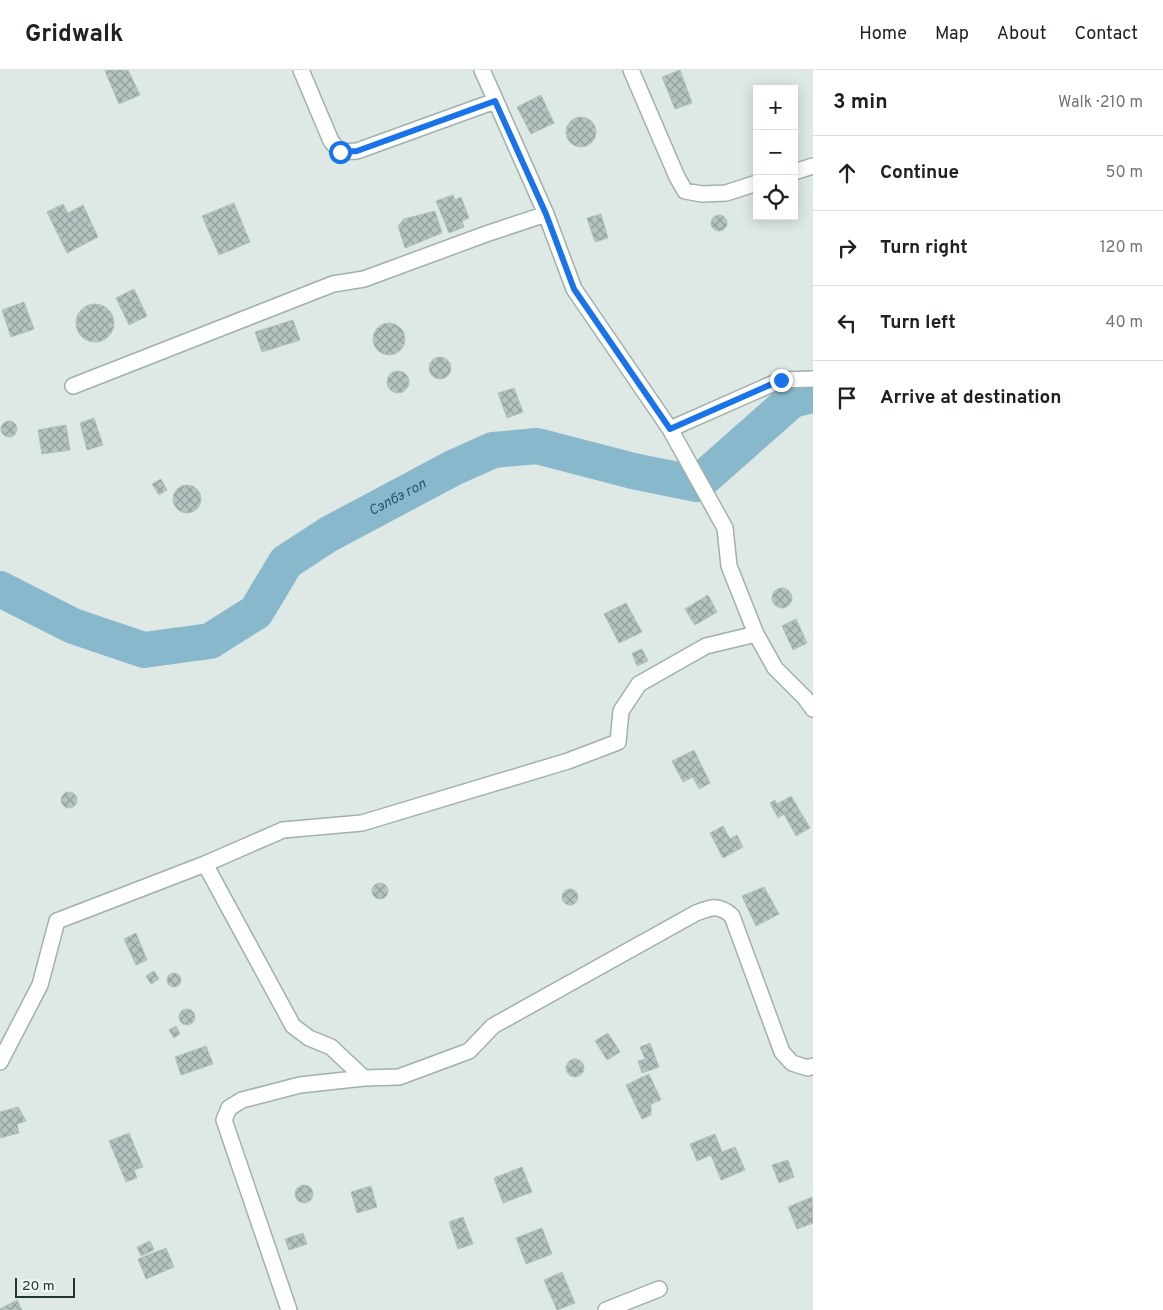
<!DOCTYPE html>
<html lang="en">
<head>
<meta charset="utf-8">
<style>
  body { margin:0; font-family:Overpass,sans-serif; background:#f6f6f6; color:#202124 }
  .controls { position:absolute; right:15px; top:15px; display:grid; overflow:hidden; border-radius:0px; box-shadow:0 2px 12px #0003 }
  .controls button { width:45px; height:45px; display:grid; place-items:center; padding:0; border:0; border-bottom:1px solid #e0e0e0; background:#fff; color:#202124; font:25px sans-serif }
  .scale { position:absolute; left:15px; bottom:12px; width:60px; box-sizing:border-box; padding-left:5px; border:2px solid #203734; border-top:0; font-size:14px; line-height:18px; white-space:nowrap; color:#203734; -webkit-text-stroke:4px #eef6f3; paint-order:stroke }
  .stop { position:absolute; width:15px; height:15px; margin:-11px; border:4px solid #1a73e8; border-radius:50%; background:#fff }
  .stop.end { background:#1a73e8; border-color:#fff; box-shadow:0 1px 5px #0008 }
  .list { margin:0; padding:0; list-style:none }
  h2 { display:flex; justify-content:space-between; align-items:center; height:65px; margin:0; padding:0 20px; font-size:21px }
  h2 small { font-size:16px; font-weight:400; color:#757577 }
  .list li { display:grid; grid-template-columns:32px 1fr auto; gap:15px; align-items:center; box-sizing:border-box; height:75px; padding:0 20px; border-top:1px solid #e0e0e0 }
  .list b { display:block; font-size:19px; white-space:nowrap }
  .list em { font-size:16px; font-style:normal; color:#757577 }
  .icon { flex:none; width:28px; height:28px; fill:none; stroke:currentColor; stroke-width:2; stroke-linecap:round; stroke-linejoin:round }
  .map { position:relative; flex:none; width:813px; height:1240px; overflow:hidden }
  header { display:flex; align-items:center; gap:30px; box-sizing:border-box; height:70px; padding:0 25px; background:#fff; border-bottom:1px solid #e0e0e0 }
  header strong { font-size:24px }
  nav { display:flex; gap:28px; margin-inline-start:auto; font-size:18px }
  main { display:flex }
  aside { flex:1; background:#fff }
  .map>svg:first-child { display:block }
</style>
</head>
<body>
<header>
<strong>Gridwalk</strong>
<nav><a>Home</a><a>Map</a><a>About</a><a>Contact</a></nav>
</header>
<main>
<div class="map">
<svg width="813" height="1240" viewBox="0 0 813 1240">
  <defs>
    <pattern id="building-cross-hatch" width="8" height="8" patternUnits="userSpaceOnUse" patternTransform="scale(1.25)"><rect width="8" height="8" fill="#b4c3bf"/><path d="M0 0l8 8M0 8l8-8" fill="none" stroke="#929f9c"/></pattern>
  </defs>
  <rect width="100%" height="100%" fill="#dee9e5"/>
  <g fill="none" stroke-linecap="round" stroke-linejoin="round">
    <path stroke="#88b8cc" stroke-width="36" id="s1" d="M 0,519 L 73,556 L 144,580 L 210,571 L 256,542 L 286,492 L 329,464 L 453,398 L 493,380 L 537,376 L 633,401 L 697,414 L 792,330 L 813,325"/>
  </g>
  <path fill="url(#building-cross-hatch)" stroke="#b1c2bd" d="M 108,0 L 128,0 L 140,25 L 119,34 L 105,1 Z
    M 680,0 L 692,33 L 675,39 L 662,7 Z
    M 541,25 L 554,53 L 531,64 L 517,37 Z
    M566 62a15 15 0 1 1 30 0a15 15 0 1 1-30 0Z
    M 453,125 L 455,130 L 461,127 L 469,148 L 462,151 L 464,157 L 449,163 L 436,131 Z
    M 234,133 L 250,172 L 219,185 L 202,146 Z
    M 63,134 L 68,143 L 83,135 L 98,167 L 67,183 L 47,142 Z
    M 435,141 L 442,163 L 405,178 L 398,156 L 404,149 Z
    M 601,144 L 608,168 L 595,172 L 587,148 Z
    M711 153a8 8 0 1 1 16 0a8 8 0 1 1-16 0Z
    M 134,219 L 147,246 L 129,255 L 116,228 Z
    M 24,232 L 34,259 L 11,267 L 2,240 Z
    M76 253a19 19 0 1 1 38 0a19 19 0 1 1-38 0Z
    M 293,250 L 300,270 L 262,282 L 255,262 Z
    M373 269a16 16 0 1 1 32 0a16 16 0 1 1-32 0Z
    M429 298a11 11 0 1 1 22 0a11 11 0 1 1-22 0Z
    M387 312a11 11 0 1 1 22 0a11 11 0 1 1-22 0Z
    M 514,318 L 523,342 L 507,348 L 498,323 Z
    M 94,348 L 103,375 L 87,380 L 80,353 Z
    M1 359a8 8 0 1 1 16 0a8 8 0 1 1-16 0Z
    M 66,355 L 70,380 L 42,384 L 38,360 Z
    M 161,409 L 167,420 L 159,425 L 152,414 Z
    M173 429a14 14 0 1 1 28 0a14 14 0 1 1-28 0Z
    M772 528a10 10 0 1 1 20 0a10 10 0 1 1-20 0Z
    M 708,525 L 717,542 L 695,555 L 685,539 Z
    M 626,533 L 642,562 L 619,573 L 604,544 Z
    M 796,549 L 807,573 L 793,580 L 782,556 Z
    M 642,579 L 648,591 L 637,596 L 632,583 Z
    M 694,680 L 710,713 L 699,719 L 693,707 L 683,712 L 672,691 Z
    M61 730a8 8 0 1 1 16 0a8 8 0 1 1-16 0Z
    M 791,726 L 810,758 L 796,766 L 784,744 L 778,748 L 770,733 L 775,730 L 777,734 Z
    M 723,756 L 730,769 L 737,765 L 743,777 L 723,788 L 710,763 Z
    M372 821a8 8 0 1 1 16 0a8 8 0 1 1-16 0Z
    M 764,817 L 779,844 L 756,856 L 742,826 Z
    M562 827a8 8 0 1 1 16 0a8 8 0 1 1-16 0Z
    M 136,863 L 147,890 L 136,895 L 124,869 Z
    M 154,901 L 159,909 L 151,914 L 146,906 Z
    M167 910a7 7 0 1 1 14 0a7 7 0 1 1-14 0Z
    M179 947a8 8 0 1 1 16 0a8 8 0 1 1-16 0Z
    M 176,956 L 180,964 L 174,968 L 169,960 Z
    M 608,963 L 620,982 L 607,990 L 595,971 Z
    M 650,973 L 659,997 L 642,1003 L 638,991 L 645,989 L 640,977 Z
    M 206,976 L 213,994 L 181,1005 L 175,987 Z
    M566 998a9 9 0 1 1 18 0a9 9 0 1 1-18 0Z
    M 649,1004 L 661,1030 L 651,1034 L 651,1045 L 642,1049 L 626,1015 Z
    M 18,1037 L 26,1051 L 17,1054 L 19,1063 L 0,1068 L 0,1042 Z
    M 129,1063 L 143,1097 L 134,1100 L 137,1108 L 126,1112 L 109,1071 Z
    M 715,1064 L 722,1082 L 735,1077 L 745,1100 L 721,1110 L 711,1085 L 697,1091 L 690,1074 Z
    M 788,1090 L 794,1107 L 779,1113 L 772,1095 Z
    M 522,1097 L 532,1122 L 503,1133 L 494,1108 Z
    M295 1124a9 9 0 1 1 18 0a9 9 0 1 1-18 0Z
    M 371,1116 L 377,1137 L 357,1143 L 351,1122 Z
    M 812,1127 L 813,1153 L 797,1159 L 788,1137 Z
    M 463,1147 L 473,1174 L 458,1179 L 449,1152 Z
    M 542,1158 L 552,1184 L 526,1194 L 516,1168 Z
    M 303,1163 L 307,1174 L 289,1180 L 285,1169 Z
    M 150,1171 L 154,1180 L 141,1186 L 137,1177 Z
    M 166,1178 L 174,1197 L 146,1209 L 138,1189 Z
    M 562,1202 L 575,1233 L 557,1240 L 544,1210 Z
    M 17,1230 L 22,1240 L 0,1240 L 0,1239 Z"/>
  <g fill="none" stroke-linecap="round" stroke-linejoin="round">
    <g stroke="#a1b0ac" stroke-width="18">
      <path id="minor" d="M 301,0 L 331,71 L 340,82 L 357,81 L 495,31
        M 482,0 L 546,144 L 574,219 L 670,359 L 725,458 L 729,496 L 756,564 L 775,598 L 805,628 L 813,639
        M 631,0 L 677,107 L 685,121 L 702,124 L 726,123 L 757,113
        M 794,102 L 813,96
        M 73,316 L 333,214 L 364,209 L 486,164 L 546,144
        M 670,359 L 781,310 L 813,309
        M 205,794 L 293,956 L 309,968 L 331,977 L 364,1008
        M 0,992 L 40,915 L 57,851 L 205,794 L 283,760 L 362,753 L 568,691 L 618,672 L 621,641 L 639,614 L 706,576 L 756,564
        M 289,1240 L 224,1050 L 229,1038 L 242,1030 L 300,1015 L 364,1008 L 399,1007 L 469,981 L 493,956 L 696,843 C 711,837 719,834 732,846 L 782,982 L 792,993 L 808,998 L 813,996
        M 606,1240 L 659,1219"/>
    </g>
    <use href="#minor" stroke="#fff" stroke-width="15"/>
  </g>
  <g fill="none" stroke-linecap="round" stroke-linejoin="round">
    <path stroke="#1a73e8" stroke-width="6" d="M 340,82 L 357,81 L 495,31 L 546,144 L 574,219 L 670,359 L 781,310"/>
  </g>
  <g text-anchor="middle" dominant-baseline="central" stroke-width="4" stroke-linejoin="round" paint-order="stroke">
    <g font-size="14" font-style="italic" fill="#1f566f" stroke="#eef6f3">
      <text stroke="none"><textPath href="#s1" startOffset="465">Сэлбэ гол</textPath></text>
    </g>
  </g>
</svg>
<div class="controls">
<button>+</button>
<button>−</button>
<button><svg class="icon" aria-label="locate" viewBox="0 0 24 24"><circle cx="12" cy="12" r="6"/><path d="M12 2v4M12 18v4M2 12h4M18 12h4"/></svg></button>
</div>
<div class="scale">20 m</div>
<div class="stop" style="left:340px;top:82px"></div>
<div class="stop end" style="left:781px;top:310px"></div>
</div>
<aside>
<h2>3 min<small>Walk · 210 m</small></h2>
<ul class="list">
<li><svg class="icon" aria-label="ahead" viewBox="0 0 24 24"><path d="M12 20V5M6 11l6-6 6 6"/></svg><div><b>Continue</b></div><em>50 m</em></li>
<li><svg class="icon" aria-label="right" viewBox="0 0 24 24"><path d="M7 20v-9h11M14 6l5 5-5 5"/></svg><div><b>Turn right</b></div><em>120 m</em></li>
<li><svg class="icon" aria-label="left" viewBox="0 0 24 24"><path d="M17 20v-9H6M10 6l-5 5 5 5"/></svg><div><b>Turn left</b></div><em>40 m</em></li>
<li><svg class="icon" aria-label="arrive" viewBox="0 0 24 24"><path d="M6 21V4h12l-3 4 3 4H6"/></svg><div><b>Arrive at destination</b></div></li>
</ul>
</aside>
</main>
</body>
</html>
